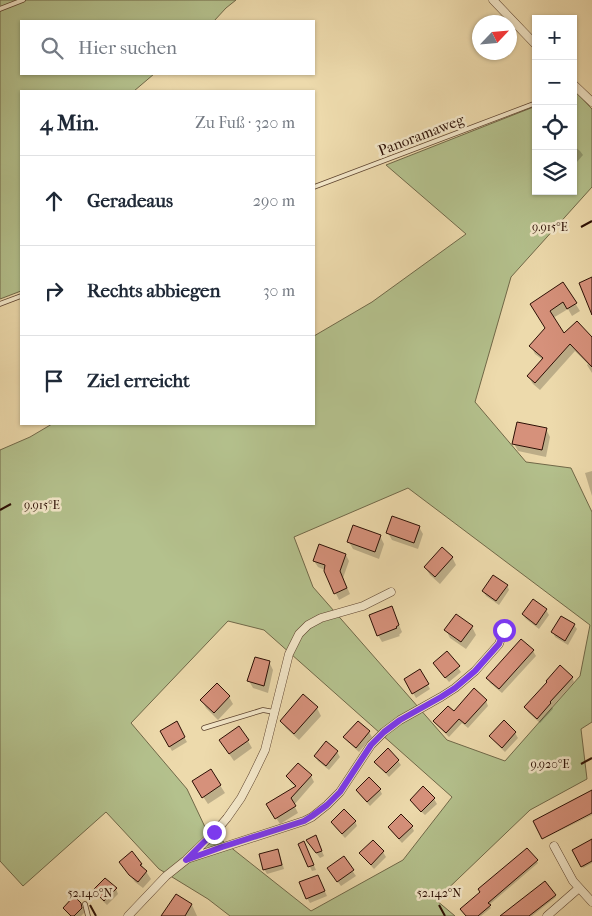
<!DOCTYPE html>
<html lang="de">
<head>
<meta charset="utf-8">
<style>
  body { margin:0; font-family:"IM FELL French Canon",serif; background:#f2f2f3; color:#1f2937 }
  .controls { position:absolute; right:15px; top:15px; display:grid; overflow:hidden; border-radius:0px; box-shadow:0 1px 4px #0004 }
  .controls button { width:45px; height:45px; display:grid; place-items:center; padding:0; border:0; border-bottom:1px solid #e0e1e3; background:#fff; color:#1f2937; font:25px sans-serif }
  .compass { position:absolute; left:472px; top:15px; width:45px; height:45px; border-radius:50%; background:#fff; box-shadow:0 1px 4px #0004; rotate:64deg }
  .stop { position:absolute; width:15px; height:15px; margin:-11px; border:4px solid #7c3aed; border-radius:50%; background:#fff }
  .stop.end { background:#7c3aed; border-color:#fff; box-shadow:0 1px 5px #0008 }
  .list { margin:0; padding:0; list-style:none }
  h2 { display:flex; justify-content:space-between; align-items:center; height:65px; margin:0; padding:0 20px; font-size:21px }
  h2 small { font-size:16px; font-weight:400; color:#747a83 }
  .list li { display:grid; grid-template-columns:32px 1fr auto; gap:15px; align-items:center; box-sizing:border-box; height:90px; padding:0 20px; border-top:1px solid #e0e1e3 }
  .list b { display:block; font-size:19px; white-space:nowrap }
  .list em { font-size:16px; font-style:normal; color:#747a83 }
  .icon { flex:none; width:28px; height:28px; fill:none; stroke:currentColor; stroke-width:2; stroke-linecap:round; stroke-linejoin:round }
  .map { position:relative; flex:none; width:592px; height:916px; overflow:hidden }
  .search { position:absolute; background:#fff; box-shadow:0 1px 4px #0004; left:20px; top:20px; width:295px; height:55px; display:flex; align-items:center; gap:12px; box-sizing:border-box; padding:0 18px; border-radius:0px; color:#747a83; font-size:19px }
  .panel { position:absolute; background:#fff; box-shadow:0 1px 4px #0004; left:20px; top:90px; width:295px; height:335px; border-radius:0px }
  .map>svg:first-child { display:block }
</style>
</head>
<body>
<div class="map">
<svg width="592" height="916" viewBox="0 0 592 916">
  <rect width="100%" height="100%" fill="#eddaac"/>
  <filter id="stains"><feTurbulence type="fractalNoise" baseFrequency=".004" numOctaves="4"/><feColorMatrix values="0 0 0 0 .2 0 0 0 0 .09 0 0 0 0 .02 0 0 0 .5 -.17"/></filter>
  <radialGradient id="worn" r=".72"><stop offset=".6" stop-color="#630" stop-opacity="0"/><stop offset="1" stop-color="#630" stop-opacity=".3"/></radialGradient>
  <path fill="#b4c18d" stroke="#706848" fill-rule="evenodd" d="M 0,0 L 236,0 L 226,8 L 214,21 L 21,21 L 21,74 L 154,74 L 134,91 L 21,91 L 21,291 L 0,299 Z
    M 574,90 L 592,109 L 592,187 L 511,277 L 475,402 L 526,462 L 571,468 L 592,512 L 592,722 L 581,729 L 587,779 L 530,810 L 436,900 L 455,916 L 230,916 L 208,899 L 159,869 L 106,812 L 23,886 L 0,861 L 0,450 L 30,437 L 52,424 L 314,424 L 314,336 L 372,302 L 466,234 L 386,165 L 536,106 L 536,191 L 573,191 L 573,91 ZM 408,488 L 590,625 L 580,676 L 505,761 L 447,740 L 313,587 L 294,537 ZM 228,621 L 264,630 L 452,797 L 403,860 L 311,911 L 205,827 L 187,789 L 131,723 Z"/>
  <path fill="#0003" d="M 573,145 L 580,151 L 583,155 L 576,163 L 573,160 Z
    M 563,284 L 580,311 L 572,316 L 568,309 L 553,318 L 564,335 L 592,339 L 592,373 L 587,365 L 588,364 L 575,351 L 540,390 L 533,384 L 528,376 L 543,360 L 535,354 L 531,346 L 547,329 L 536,312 Z
    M 546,429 L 550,437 L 546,457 L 518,451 L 514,444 Z
    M 592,471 L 592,496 L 585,473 Z
    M 419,527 L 423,534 L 418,549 L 392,540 L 388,533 Z
    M 380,536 L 384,544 L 379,559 L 353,549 L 349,542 Z
    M 346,555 L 349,561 L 343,578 L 350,594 L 339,600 L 325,570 L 318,567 L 314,561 Z
    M 452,557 L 456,565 L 440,584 L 430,575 L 425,567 Z
    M 507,585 L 509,590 L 499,605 L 486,596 L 483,591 Z
    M 534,601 L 546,610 L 549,615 L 539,629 L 526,619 L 523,615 Z
    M 391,608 L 395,615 L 402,632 L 399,635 L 400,636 L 382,642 L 378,635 Z
    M 574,625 L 577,629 L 568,645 L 555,637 L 553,632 Z
    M 472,627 L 476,635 L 466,649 L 450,638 L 446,630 Z
    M 533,651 L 536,656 L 502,693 L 490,683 L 488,678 Z
    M 447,653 L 461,672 L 449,682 L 437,668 Z
    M 269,662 L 273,670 L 268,693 L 253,688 L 249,681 Z
    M 420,671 L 430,689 L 416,698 L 405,679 Z
    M 572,677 L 574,682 L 552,707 L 553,709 L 540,723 L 528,712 L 526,708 Z
    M 304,696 L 317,708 L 321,716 L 299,740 L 286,728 L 281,721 Z
    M 229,697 L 233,704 L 218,720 L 206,708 L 202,701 Z
    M 486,701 L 488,706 L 468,728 L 462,723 L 449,737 L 438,726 L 435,721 L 454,713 Z
    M 358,722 L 369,732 L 372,737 L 359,752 L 348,742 L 345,737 Z
    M 504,722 L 515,733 L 518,738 L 505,752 L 494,741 L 491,736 Z
    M 176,723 L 187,742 L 172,751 L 161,731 Z
    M 248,741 L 252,748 L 234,761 L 225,748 Z
    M 326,743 L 337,752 L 340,757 L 329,770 L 318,761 L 315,756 Z
    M 388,750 L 398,761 L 401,765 L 389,777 L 379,766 L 376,762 Z
    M 211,771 L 225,793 L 208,804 L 198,789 Z
    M 311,776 L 314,782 L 294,805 L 298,813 L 280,824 L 268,805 L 296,787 L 291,783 L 287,777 Z
    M 380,790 L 382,794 L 370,806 L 360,795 L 357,791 Z
    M 434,799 L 437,804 L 425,815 L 414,805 L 411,800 Z
    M 592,814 L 592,815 L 543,839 Z
    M 355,821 L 357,826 L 345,838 L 335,827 L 332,822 Z
    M 412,827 L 414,831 L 402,843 L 392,832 L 389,828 Z
    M 592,840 L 592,863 L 583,868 L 574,850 Z
    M 318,842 L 324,856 L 320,858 L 310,845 Z
    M 373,842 L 383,852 L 386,857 L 374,869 L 364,858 L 361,853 Z
    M 299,844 L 306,847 L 316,870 L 312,871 Z
    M 527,849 L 538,863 L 489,905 L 491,908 L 481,916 L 466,916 Z
    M 278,850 L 280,855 L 284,869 L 267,874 L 264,869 Z
    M 343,858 L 356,876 L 341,886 L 331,873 Z
    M 120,862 L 141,864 L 151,879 L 143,888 L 135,882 Z
    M 320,881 L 327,896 L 310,903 L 307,898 Z
    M 545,882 L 556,897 L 532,916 L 508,916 Z
    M 116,889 L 118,894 L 107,905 L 97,895 L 94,891 Z
    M 176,895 L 192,905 L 197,916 L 163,916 Z
    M 80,904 L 84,909 L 84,913 L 81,916 L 70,916 L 64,908 Z"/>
  <path fill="#d6917b" stroke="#2c0f04" d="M 592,277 L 592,315 L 579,283 Z
    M 563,282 L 577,303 L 567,309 L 563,302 L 550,311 L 564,333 L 577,321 L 592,337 L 592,367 L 570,344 L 535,383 L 527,376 L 543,358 L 529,346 L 545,328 L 530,304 Z
    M 517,422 L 547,428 L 542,450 L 512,444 Z
    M 392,516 L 420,526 L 414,543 L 386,533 Z
    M 353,525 L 381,535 L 375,552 L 347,542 Z
    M 319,544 L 346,554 L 340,571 L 347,588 L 334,594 L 324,571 L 325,565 L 313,561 Z
    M 442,547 L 453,557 L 435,577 L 424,567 Z
    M 493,575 L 508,585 L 496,601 L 482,591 Z
    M 533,599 L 547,609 L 536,625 L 522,614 Z
    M 392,606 L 399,625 L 396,627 L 397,628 L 377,636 L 369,615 Z
    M 456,614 L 473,626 L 461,642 L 444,630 Z
    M 561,616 L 575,624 L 565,641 L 551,632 Z
    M 521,639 L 534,650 L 499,689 L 486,678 Z
    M 447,651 L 460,666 L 445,678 L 433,663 Z
    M 255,657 L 270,661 L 264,686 L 247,681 Z
    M 560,665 L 573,677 L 550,702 L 551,703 L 537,719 L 524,707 L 547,682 L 546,681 Z
    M 420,669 L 429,684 L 412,694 L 404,679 Z
    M 217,683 L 230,696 L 214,713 L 200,700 Z
    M 474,688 L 487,700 L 465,724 L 459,719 L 446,733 L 433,721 L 448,706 L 454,711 Z
    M 303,694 L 318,707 L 294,734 L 280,721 Z
    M 504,720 L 516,732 L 502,748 L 489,736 Z
    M 177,721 L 185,737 L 169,747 L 160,731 Z
    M 358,721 L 370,731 L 356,748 L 343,737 Z
    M 239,726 L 249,740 L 229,754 L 219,740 Z
    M 326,741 L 338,751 L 326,766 L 314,756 Z
    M 388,748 L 399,760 L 386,773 L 374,762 Z
    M 298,763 L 312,775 L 291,798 L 296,806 L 275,819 L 266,804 L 296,786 L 286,776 Z
    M 211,769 L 221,785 L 202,798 L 192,781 Z
    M 369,777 L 381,789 L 367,802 L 356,790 Z
    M 423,786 L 435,798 L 421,812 L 410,800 Z
    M 592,790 L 592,813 L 542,839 L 533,821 Z
    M 344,809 L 356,821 L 342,834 L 331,822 Z
    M 401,814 L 413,826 L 399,839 L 388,827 Z
    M 316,835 L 322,851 L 316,853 L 306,840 Z
    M 592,839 L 592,861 L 581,867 L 572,850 Z
    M 373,840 L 384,851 L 371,865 L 359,853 Z
    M 304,841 L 314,865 L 308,867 L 298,844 Z
    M 527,848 L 538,860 L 488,903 L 491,905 L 478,916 L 466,916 L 460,909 L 480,892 L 478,889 Z
    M 278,849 L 282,865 L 263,870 L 259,854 Z
    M 132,851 L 142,864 L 140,865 L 147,871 L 138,882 L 129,875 L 119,862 Z
    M 344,856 L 354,870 L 337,882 L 327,868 Z
    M 318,875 L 325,891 L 306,899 L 299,882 Z
    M 105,878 L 117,888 L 104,901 L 93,890 Z
    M 545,881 L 556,895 L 529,916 L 500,916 Z
    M 176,894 L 192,904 L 185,916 L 161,916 Z
    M 74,896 L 81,903 L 82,908 L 74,916 L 71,916 L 63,908 Z"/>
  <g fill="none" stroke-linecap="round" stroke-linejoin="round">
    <g stroke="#5c422e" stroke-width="5.5">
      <path id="lane" d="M 0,9 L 23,0
        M 314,187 L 536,103
        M 0,304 L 21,296
        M 204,728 L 263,710 L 274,712
        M 85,904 L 88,916"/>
    </g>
    <g stroke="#5c422e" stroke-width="9">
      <path id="street" d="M 493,0 L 536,45
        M 573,84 L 592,102
        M 554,846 L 573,881 L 592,902
        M 190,858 L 304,821 L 312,817 L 327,805 L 340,792 L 371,745 L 384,732 L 400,720 L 441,697 L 455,688 L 475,671 L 499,644 L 504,630
        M 128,916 L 166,876 L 186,860 L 215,832 L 227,818 L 241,798 L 253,775 L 265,750 L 289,654 L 299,634 L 308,625 L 321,618 L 363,606 L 391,592
        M 547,916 L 579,888"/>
    </g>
    <use href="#lane" stroke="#f3e7c9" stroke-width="4"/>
    <use href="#street" stroke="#f3e7c9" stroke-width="8"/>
  </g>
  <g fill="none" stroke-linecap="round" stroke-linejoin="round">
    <path stroke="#7c3aed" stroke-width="6" d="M 214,832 L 186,860 L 222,847 L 304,821 L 312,816 L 327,805 L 340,792 L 371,745 L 384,732 L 400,720 L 441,697 L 455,688 L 475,671 L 499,644 L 504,630"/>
  </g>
  <path fill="none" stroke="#2c0f04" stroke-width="2" d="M 581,227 L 592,221M 0,510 L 11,504M 581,764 L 592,758M 90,905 L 96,916M 439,905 L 445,916"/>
  <g text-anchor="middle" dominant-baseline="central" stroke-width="5" stroke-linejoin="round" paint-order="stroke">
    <g font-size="15" fill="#2c0f04" stroke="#f3e7c9">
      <text transform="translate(421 135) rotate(-21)">Panoramaweg</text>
    </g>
  </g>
  <g font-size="12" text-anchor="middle" fill="#2c0f04" stroke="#f3e7c9" stroke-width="5" stroke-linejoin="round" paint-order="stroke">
    <text x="550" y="231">9.915°E</text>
    <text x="42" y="509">9.915°E</text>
    <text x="550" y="768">9.920°E</text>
    <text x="90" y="897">52.140°N</text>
    <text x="439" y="897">52.142°N</text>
  </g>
  <rect width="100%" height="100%" filter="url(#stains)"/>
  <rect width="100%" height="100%" fill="url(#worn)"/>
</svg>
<div class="controls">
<button>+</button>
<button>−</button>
<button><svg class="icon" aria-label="locate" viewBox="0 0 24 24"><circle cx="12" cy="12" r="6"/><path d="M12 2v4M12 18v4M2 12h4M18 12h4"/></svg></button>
<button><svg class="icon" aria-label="layers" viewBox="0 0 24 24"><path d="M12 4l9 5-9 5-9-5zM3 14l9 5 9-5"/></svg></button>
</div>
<svg class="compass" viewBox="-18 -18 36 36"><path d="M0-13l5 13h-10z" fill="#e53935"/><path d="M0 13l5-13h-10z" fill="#747a83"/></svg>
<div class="stop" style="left:504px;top:630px"></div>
<div class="stop end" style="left:214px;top:832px"></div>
<div class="search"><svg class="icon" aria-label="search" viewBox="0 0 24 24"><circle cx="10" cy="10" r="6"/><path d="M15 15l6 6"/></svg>Hier suchen</div>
<section class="panel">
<h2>4 Min.<small>Zu Fuß · 320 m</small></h2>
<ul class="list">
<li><svg class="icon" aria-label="ahead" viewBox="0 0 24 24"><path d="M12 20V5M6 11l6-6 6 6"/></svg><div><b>Geradeaus</b></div><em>290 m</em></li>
<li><svg class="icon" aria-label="right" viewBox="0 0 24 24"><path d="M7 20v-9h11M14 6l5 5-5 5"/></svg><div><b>Rechts abbiegen</b></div><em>30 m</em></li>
<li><svg class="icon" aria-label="arrive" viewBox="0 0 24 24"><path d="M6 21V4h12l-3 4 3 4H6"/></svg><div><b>Ziel erreicht</b></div></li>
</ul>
</section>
</div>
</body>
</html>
